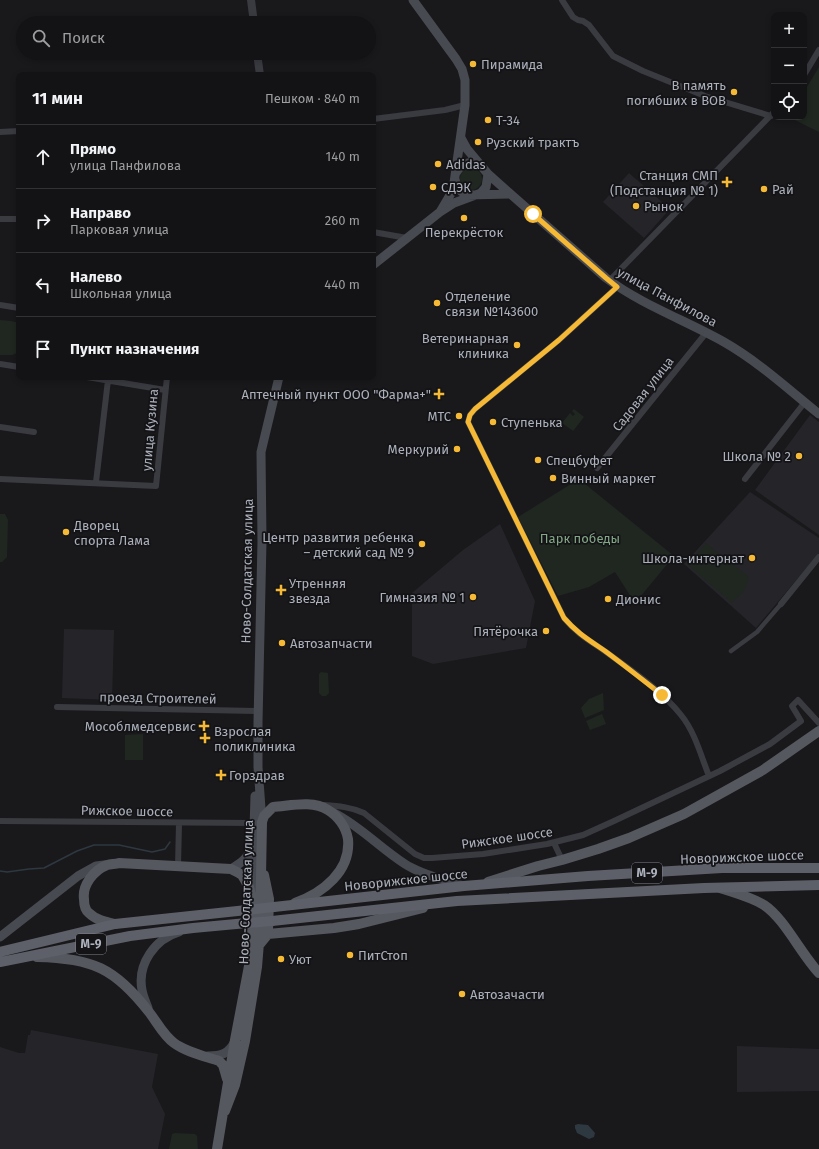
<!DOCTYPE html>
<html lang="ru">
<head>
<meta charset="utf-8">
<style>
  body { margin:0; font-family:"Fira Sans",sans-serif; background:#1c1c1e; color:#f1f3f6 }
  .controls { position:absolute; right:12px; top:12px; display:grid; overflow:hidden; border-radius:8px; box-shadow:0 2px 6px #0003 }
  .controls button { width:36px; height:36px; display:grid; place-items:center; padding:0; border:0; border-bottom:1px solid #323234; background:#131315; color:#f1f3f6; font:20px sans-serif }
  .stop { position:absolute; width:12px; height:12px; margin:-9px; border:3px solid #f6b936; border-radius:50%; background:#fff }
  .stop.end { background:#f6b936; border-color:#fff; box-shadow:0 1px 4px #0008 }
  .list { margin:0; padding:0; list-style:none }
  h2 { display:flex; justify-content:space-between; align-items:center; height:52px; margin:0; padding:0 16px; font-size:17px }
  h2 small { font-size:13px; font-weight:400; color:#9d9ea0 }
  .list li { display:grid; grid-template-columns:26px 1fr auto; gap:12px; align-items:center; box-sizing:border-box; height:64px; padding:0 16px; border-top:1px solid #323234 }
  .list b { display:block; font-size:15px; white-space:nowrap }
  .list p { margin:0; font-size:13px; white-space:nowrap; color:#9d9ea0 }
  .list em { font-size:13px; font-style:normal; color:#9d9ea0 }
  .icon { flex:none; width:22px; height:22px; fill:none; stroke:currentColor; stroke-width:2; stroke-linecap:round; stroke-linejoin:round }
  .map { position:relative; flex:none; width:819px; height:1149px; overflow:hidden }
  .search { position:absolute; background:#131315; box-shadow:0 2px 6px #0003; left:16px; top:16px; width:360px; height:44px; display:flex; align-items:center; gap:10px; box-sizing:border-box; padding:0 14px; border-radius:22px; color:#9d9ea0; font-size:15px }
  .panel { position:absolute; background:#131315; box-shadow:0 2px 6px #0003; left:16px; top:72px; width:360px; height:308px; border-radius:8px }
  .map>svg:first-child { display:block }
</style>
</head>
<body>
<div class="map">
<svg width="819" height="1149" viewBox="0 0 819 1149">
  <rect width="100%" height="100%" fill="#19191c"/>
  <path fill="#252529" d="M 629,173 L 670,209 L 644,238 L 603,202 Z
    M 810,415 L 819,422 L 819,535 L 755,490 Z
    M 750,492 L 819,538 L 819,553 L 756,628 L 684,564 Z
    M 500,524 L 535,601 L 526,648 L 433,664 L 412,656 L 412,593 L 463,550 Z
    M 64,629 L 114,630 L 112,700 L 62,698 Z
    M 31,1030 L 158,1054 L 152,1087 L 165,1114 L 158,1149 L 0,1149 L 0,1047 L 19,1053 L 25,1053 L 28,1035 L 30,1035 Z
    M 737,1046 L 819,1049 L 819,1091 L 737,1092 Z"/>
  <path fill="#1f2720" d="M 819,67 L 819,132 L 789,117 L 804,117 L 804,92 Z
    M460 179a11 11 0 1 1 22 0a11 11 0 1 1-22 0Z
    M 0,320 L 11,321 L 19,323 L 19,352 L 12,355 L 0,355 Z
    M 574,409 L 584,417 L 573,431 L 562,423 L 570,413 L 573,416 L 575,414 L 572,411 Z
    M 579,479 L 674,556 L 635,603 L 615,572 L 589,587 L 558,596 L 518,517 Z
    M 0,514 L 5,514 L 8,520 L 7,557 L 2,562 L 0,562 Z
    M 706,543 L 749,577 L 745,590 L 732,603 L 688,565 Z
    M 321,672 L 328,673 L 329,693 L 326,696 L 322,696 L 319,693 L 319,674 Z
    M 603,693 L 604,710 L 585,718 L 581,708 L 589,699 Z
    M 602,714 L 606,724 L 590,730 L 586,721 Z
    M 143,734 L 143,760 L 125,760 L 125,735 Z
    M 175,1133 L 195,1134 L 197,1136 L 198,1149 L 169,1149 L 172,1134 Z"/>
  <path fill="#2e3840" d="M 578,1124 L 588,1125 L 595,1133 L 594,1137 L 589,1139 L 577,1133 L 575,1128 L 575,1125 Z"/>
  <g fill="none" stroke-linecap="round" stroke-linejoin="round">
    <path stroke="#2e3840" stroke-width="1.5" d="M 0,871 L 7,872 L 29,869 L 44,868 L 77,851 L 94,845 L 119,845 L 152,852 L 165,849 L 170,842"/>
    <path stroke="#3a3b41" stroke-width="4.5" d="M 731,651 L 757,632 L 781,604"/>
    <path stroke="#3a3b41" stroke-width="6" d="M 562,0 L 573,17 L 578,20 L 583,21 L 589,25 L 613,56 L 643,71 L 705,96 L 771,116
      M 804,75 L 819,50
      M 373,119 L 445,110 L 465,105
      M 0,132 L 19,131
      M 0,219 L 19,219
      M 373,232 L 407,238
      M 609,281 L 774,112
      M 617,287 L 559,340 L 475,409 L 470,415 L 468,422 L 564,618 C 578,635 589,640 606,652 C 631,670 662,691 681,715 C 695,732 701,756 709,776
      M 0,305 L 19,308
      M 0,364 L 19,367
      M 87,377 L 165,390
      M 0,427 L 34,432
      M 597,468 L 706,333
      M 0,479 L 156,486 L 167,377
      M 745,479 L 805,402
      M 96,482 L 108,380
      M 781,604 L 819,557
      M 57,707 L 258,711
      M 324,805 C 338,806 351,807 364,813 L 415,854 L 424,858 L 432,858 L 483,854 L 547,844 L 583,835 L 614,821 L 720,771 L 770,744 L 801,721 L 792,706 L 798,700 L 819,723
      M 0,821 L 254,823
      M 554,843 L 562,860
      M 178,866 L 179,823"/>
    <path stroke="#3a3b41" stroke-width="8" d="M 251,0 L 254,23
      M 257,53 L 260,75"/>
    <path stroke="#484a51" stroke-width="9" d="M 413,0 L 456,59 L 462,69 L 465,80 L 465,105 L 453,190 L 440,212
      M 461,138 L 467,149 L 488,174 L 606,278 C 642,305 685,320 724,342 C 759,362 788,389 819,414
      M 456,173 C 462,163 471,160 481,165
      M 455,179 C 456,187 459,191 467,195 L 510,194
      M 373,265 L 440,212 L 454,203 L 481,193 L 486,187 L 488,174
      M 334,813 C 360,826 380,848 405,864 C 422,875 443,879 463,886
      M 262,822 L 258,767 L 258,722 L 262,541 L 261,452 L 279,377
      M 231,869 C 241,863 248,858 253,847
      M 252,895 L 255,796
      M 0,937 L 78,876 L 96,866 L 104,865
      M 148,1008 C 146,1002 143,997 142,990 C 137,964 155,939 179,932
      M 208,1056 C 221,1056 229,1054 235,1041"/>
    <path stroke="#565860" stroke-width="10" d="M 264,875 L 269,899 L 268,930
      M 488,882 L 538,866 L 562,860 L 598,849 L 629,838 L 684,814 L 763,770 L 819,731
      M 720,888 C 735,893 751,897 764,905 C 784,918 801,954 819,973
      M 115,924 C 106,922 96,920 89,913 C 85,910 84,904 84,899 C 82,885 94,870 107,865 C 111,864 116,864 119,863 L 231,869 L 237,872 L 242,875 L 249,887 L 252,899 L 251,930 L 249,966 L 235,1040 L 217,1149
      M 259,945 L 268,934 L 334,928 L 359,924 L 423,908
      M 37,957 C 92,958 115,968 149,1012 C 157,1022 163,1035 174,1043 C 186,1052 204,1056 219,1061 L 223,1065 L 227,1079
      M 225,1111 L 235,1085 L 245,1041 L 257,967 L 260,930 L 262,822 L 264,816 L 273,807 C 290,806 312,800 328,810 C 338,816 346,827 348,839 C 351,871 323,893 295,903"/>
    <path stroke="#5e6069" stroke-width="10" d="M 274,907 L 464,886 L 588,876 L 722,868 L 819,868
      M 272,921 L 457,901 L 704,888 L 819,885
      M 0,952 L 115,924 L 247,910
      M 0,962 L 130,936 L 193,928 L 247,923"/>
    <path stroke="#5e6069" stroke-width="10" d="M 247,910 L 274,907
      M 247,923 L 272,921"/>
  </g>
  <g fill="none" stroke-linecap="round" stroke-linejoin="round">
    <path stroke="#f6b936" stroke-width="5" d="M 533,214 L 606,278 L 617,287 L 559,340 L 475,409 L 470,415 L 468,422 L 564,618 C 577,633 589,640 605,651 C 624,665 643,680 662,695"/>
  </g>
  <g fill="#f6b936" stroke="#141417" stroke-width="1.5">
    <circle cx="473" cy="64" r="4"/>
    <circle cx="734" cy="92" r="4"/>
    <circle cx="488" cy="120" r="4"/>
    <circle cx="478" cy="142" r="4"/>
    <circle cx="438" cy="164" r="4"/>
    <path d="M725 176h4v4h4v4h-4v4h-4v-4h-4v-4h4z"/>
    <circle cx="433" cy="187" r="4"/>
    <circle cx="764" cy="189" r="4"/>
    <circle cx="636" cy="206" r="4"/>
    <circle cx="464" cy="218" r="4"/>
    <circle cx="437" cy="303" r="4"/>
    <circle cx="517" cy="345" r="4"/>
    <path d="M437 388h4v4h4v4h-4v4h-4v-4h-4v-4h4z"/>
    <circle cx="459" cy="416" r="4"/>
    <circle cx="493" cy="422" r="4"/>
    <circle cx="457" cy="449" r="4"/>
    <circle cx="799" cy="456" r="4"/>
    <circle cx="538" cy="460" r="4"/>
    <circle cx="553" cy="478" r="4"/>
    <circle cx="66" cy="532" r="4"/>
    <circle cx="422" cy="544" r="4"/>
    <circle cx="752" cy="558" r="4"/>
    <path d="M279 584h4v4h4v4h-4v4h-4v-4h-4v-4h4z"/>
    <circle cx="473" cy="597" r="4"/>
    <circle cx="608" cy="599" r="4"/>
    <circle cx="546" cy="631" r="4"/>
    <circle cx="282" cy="643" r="4"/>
    <path d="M202 720h4v4h4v4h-4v4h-4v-4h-4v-4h4z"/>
    <path d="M203 732h4v4h4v4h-4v4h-4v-4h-4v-4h4z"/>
    <path d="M219 769h4v4h4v4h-4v4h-4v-4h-4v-4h4z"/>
    <circle cx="350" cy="955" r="4"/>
    <circle cx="281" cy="959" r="4"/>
    <circle cx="462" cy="994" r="4"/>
  </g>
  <g text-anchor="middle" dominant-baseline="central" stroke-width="3.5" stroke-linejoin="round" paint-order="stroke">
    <g fill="#141417" stroke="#7e818a" stroke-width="1">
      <rect x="632" y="863" width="30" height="20" rx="3"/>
      <rect x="76" y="934" width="30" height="20" rx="3"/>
    </g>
    <g font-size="12" font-weight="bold" fill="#abb0bb">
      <text x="647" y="873">М-9</text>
      <text x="91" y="944">М-9</text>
    </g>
    <g font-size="13" fill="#abb0bb" stroke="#141417" text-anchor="start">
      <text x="481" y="64">Пирамида</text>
      <text x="726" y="85" text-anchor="end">В память<tspan x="726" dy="15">погибших в ВОВ</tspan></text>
      <text x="496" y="120">Т-34</text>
      <text x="486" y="142">Рузский трактъ</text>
      <text x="446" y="164">Adidas</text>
      <text x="718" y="175" text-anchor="end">Станция СМП<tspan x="718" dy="15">(Подстанция № 1)</tspan></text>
      <text x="441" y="187">СДЭК</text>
      <text x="772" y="189">Рай</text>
      <text x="644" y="206">Рынок</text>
      <text x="464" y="232" text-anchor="middle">Перекрёсток</text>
      <text x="445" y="296">Отделение<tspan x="445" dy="15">связи №143600</tspan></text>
      <text x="509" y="338" text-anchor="end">Ветеринарная<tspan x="509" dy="15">клиника</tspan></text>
      <text x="431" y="394" text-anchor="end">Аптечный пункт ООО "Фарма+"</text>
      <text x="451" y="416" text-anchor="end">МТС</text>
      <text x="501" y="422">Ступенька</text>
      <text x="449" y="449" text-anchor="end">Меркурий</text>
      <text x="791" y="456" text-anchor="end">Школа № 2</text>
      <text x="546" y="460">Спецбуфет</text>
      <text x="561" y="478">Винный маркет</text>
      <text x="74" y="525">Дворец<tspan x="74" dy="15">спорта Лама</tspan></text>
      <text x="414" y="537" text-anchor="end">Центр развития ребенка<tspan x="414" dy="15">– детский сад № 9</tspan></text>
      <text x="744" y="558" text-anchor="end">Школа-интернат</text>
      <text x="289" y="583">Утренняя<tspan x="289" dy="15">звезда</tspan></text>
      <text x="465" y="597" text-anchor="end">Гимназия № 1</text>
      <text x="616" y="599">Дионис</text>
      <text x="538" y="631" text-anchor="end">Пятёрочка</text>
      <text x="290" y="643">Автозапчасти</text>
      <text x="196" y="726" text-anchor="end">Мособлмедсервис</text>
      <text x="214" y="731">Взрослая<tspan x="214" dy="15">поликлиника</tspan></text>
      <text x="229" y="775">Горздрав</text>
      <text x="358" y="955">ПитСтоп</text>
      <text x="289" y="959">Уют</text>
      <text x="470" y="994">Автозачасти</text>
    </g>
    <g font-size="13" fill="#abb0bb" stroke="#141417">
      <text transform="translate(667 297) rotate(28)">улица Панфилова</text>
      <text transform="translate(643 394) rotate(-52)">Садовая улица</text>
      <text transform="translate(150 430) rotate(-85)">улица Кузина</text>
      <text transform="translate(247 571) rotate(-89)">Ново-Солдатская улица</text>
      <text transform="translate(158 698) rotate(1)">проезд Строителей</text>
      <text transform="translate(127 811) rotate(1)">Рижское шоссе</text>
      <text transform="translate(507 838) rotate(-8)">Рижское шоссе</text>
      <text transform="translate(742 857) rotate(-2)">Новорижское шоссе</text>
      <text transform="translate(406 880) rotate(-6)">Новорижское шоссе</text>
      <text transform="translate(246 892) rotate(-88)">Ново-Солдатская улица</text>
    </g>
    <g font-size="13" fill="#82a785" stroke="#141417">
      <text x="580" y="538">Парк победы</text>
    </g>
  </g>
</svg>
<div class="controls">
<button>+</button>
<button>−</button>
<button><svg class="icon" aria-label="locate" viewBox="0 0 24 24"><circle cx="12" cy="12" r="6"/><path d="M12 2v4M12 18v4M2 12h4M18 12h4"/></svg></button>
</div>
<div class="stop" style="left:533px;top:214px"></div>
<div class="stop end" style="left:662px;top:695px"></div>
<div class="search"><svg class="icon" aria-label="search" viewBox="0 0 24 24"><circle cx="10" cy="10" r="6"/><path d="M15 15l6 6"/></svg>Поиск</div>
<section class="panel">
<h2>11 мин<small>Пешком · 840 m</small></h2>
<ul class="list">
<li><svg class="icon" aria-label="ahead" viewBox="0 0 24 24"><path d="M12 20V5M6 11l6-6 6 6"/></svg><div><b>Прямо</b><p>улица Панфилова</p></div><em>140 m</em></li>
<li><svg class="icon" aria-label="right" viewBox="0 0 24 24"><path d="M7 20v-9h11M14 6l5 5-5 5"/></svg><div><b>Направо</b><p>Парковая улица</p></div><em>260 m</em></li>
<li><svg class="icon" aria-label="left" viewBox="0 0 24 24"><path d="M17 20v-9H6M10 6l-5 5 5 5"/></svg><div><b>Налево</b><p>Школьная улица</p></div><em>440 m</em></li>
<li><svg class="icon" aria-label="arrive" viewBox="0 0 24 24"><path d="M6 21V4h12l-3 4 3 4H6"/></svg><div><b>Пункт назначения</b></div></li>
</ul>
</section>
</div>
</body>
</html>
